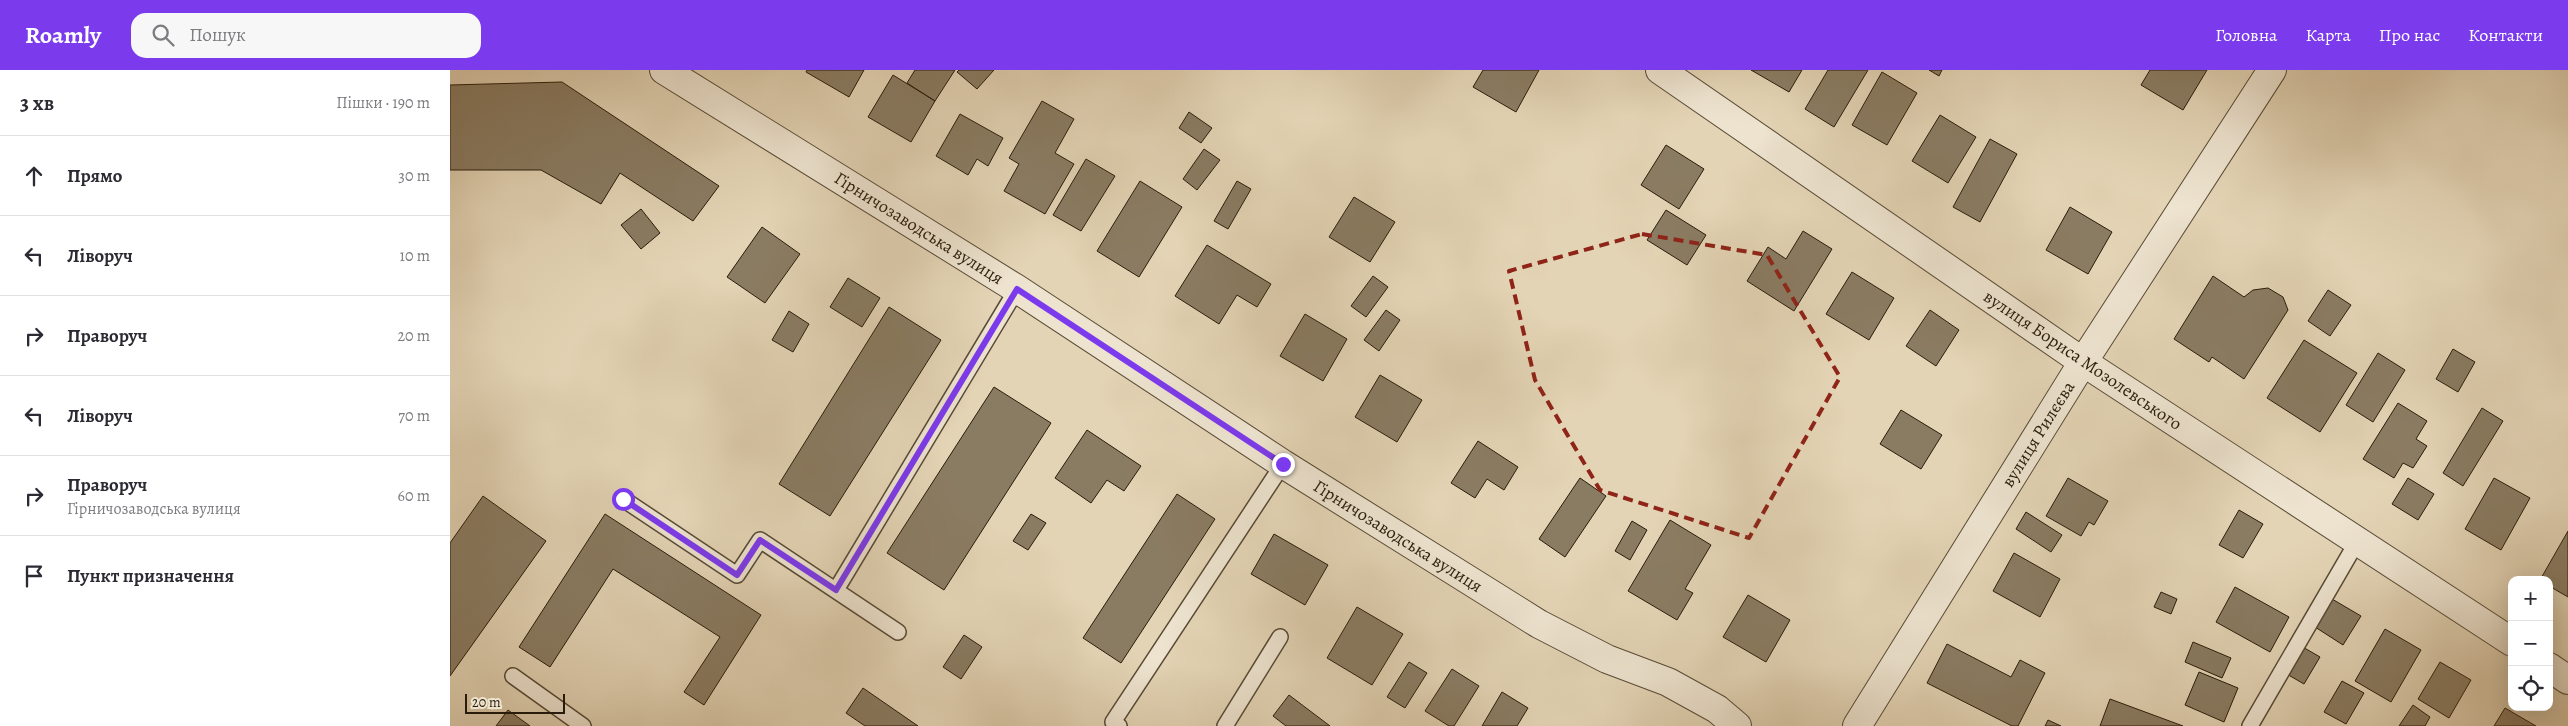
<!DOCTYPE html>
<html lang="uk">
<head>
<meta charset="utf-8">
<style>
  body { margin:0; font-family:Alegreya,serif; background:#f7f7f7; color:#2b2b33 }
  .controls { position:absolute; right:15px; bottom:15px; display:grid; overflow:hidden; border-radius:10px; box-shadow:0 5px 20px #0002 }
  .controls button { width:45px; height:45px; display:grid; place-items:center; padding:0; border:0; border-bottom:1px solid #e1e1e2; background:#fff; color:#2b2b33; font:25px sans-serif }
  .scale { position:absolute; left:15px; bottom:12px; width:100px; box-sizing:border-box; padding-left:5px; border:2px solid #291c0a; border-top:0; font-size:14px; line-height:18px; white-space:nowrap; color:#291c0a; -webkit-text-stroke:4px #ede3cf; paint-order:stroke }
  .stop { position:absolute; width:15px; height:15px; margin:-11px; border:4px solid #7c3aed; border-radius:50%; background:#fff }
  .stop.end { background:#7c3aed; border-color:#fff; box-shadow:0 1px 5px #0008 }
  .list { margin:0; padding:0; list-style:none }
  h2 { display:flex; justify-content:space-between; align-items:center; height:65px; margin:0; padding:0 20px; font-size:21px }
  h2 small { font-size:16px; font-weight:400; color:#7c7c81 }
  .list li { display:grid; grid-template-columns:32px 1fr auto; gap:15px; align-items:center; box-sizing:border-box; height:80px; padding:0 20px; border-top:1px solid #e1e1e2 }
  .list b { display:block; font-size:19px; white-space:nowrap }
  .list p { margin:0; font-size:16px; white-space:nowrap; color:#7c7c81 }
  .list em { font-size:16px; font-style:normal; color:#7c7c81 }
  .icon { flex:none; width:28px; height:28px; fill:none; stroke:currentColor; stroke-width:2; stroke-linecap:round; stroke-linejoin:round }
  .map { position:relative; flex:none; width:2118px; height:656px; overflow:hidden }
  header { display:flex; align-items:center; gap:30px; box-sizing:border-box; height:70px; padding:0 25px; background:#7c3aed; color:#fff }
  header strong { font-size:24px }
  nav { display:flex; gap:28px; margin-inline-start:auto; font-size:18px }
  .search { width:350px; height:45px; background:#f7f7f7; display:flex; align-items:center; gap:12px; box-sizing:border-box; padding:0 18px; border-radius:15px; color:#7c7c81; font-size:19px }
  main { display:flex }
  aside { flex:1; background:#fff }
  .map>svg:first-child { display:block }
</style>
</head>
<body>
<header>
<strong>Roamly</strong>
<div class="search"><svg class="icon" aria-label="search" viewBox="0 0 24 24"><circle cx="10" cy="10" r="6"/><path d="M15 15l6 6"/></svg>Пошук</div>
<nav><a>Головна</a><a>Карта</a><a>Про нас</a><a>Контакти</a></nav>
</header>
<main>
<aside>
<h2>3 хв<small>Пішки · 190 m</small></h2>
<ul class="list">
<li><svg class="icon" aria-label="ahead" viewBox="0 0 24 24"><path d="M12 20V5M6 11l6-6 6 6"/></svg><div><b>Прямо</b></div><em>30 m</em></li>
<li><svg class="icon" aria-label="left" viewBox="0 0 24 24"><path d="M17 20v-9H6M10 6l-5 5 5 5"/></svg><div><b>Ліворуч</b></div><em>10 m</em></li>
<li><svg class="icon" aria-label="right" viewBox="0 0 24 24"><path d="M7 20v-9h11M14 6l5 5-5 5"/></svg><div><b>Праворуч</b></div><em>20 m</em></li>
<li><svg class="icon" aria-label="left" viewBox="0 0 24 24"><path d="M17 20v-9H6M10 6l-5 5 5 5"/></svg><div><b>Ліворуч</b></div><em>70 m</em></li>
<li><svg class="icon" aria-label="right" viewBox="0 0 24 24"><path d="M7 20v-9h11M14 6l5 5-5 5"/></svg><div><b>Праворуч</b><p>Гірничозаводська вулиця</p></div><em>60 m</em></li>
<li><svg class="icon" aria-label="arrive" viewBox="0 0 24 24"><path d="M6 21V4h12l-3 4 3 4H6"/></svg><div><b>Пункт призначення</b></div></li>
</ul>
</aside>
<div class="map">
<svg width="2118" height="656" viewBox="0 0 2118 656">
  <rect width="100%" height="100%" fill="#e3d4b5"/>
  <filter id="stains"><feTurbulence type="fractalNoise" baseFrequency=".004" numOctaves="4"/><feColorMatrix values="0 0 0 0 .2 0 0 0 0 .09 0 0 0 0 .02 0 0 0 .5 -.17"/></filter>
  <radialGradient id="worn" r=".72"><stop offset=".6" stop-color="#630" stop-opacity="0"/><stop offset="1" stop-color="#630" stop-opacity=".3"/></radialGradient>
  <path fill="#8a7c63" stroke="#291c0a" d="M 357,0 L 414,0 L 399,27 L 356,2 Z
    M 465,0 L 505,0 L 485,31 L 457,13 Z
    M 509,0 L 544,0 L 527,19 L 507,2 Z
    M 1033,0 L 1089,0 L 1066,42 L 1023,17 Z
    M 1301,0 L 1352,0 L 1339,22 Z
    M 1378,0 L 1418,0 L 1384,57 L 1355,39 Z
    M 1479,0 L 1492,0 L 1489,6 Z
    M 1700,0 L 1757,0 L 1733,40 L 1691,15 Z
    M 1432,2 L 1467,23 L 1437,75 L 1402,55 Z
    M 443,5 L 485,31 L 461,72 L 418,47 Z
    M 112,12 L 269,116 L 243,151 L 170,103 L 151,134 L 91,100 L 0,100 L 0,15 Z
    M 592,31 L 624,49 L 605,83 L 624,94 L 595,144 L 554,121 L 569,94 L 559,88 Z
    M 739,42 L 762,58 L 751,73 L 729,58 Z
    M 510,44 L 553,68 L 538,96 L 527,89 L 518,105 L 486,86 Z
    M 1490,45 L 1526,67 L 1498,113 L 1462,91 Z
    M 1540,69 L 1567,84 L 1530,152 L 1503,137 Z
    M 1216,75 L 1254,99 L 1229,139 L 1191,115 Z
    M 754,79 L 770,90 L 747,120 L 733,109 Z
    M 636,89 L 665,106 L 631,161 L 603,145 Z
    M 690,111 L 732,137 L 689,207 L 647,181 Z
    M 787,111 L 801,119 L 778,159 L 764,151 Z
    M 904,127 L 945,152 L 920,192 L 879,167 Z
    M 1620,137 L 1662,162 L 1638,204 L 1596,180 Z
    M 191,139 L 210,163 L 191,179 L 171,155 Z
    M 1216,140 L 1256,165 L 1237,195 L 1197,170 Z
    M 312,157 L 350,184 L 315,233 L 277,207 Z
    M 1353,161 L 1382,179 L 1344,241 L 1297,211 L 1318,177 L 1336,189 Z
    M 757,175 L 821,214 L 807,237 L 787,225 L 769,254 L 725,226 Z
    M 1402,202 L 1444,228 L 1419,270 L 1376,244 Z
    M 923,206 L 938,217 L 916,247 L 901,236 Z
    M 1763,206 L 1794,227 L 1803,220 L 1818,218 L 1833,227 L 1838,240 L 1794,309 L 1762,287 L 1759,292 L 1724,269 Z
    M 398,208 L 430,228 L 412,257 L 380,237 Z
    M 1878,220 L 1901,235 L 1880,266 L 1858,251 Z
    M 439,237 L 491,270 L 380,446 L 329,414 Z
    M 936,240 L 950,250 L 929,281 L 914,270 Z
    M 1480,240 L 1509,260 L 1486,296 L 1456,276 Z
    M 339,241 L 359,254 L 343,282 L 322,270 Z
    M 855,244 L 897,269 L 873,311 L 830,286 Z
    M 1854,270 L 1907,303 L 1870,362 L 1817,328 Z
    M 2003,279 L 2025,292 L 2008,322 L 1986,309 Z
    M 1928,283 L 1955,300 L 1923,352 L 1896,335 Z
    M 930,305 L 972,330 L 947,372 L 905,347 Z
    M 544,317 L 601,353 L 494,520 L 437,483 Z
    M 1948,333 L 1977,351 L 1966,369 L 1977,376 L 1963,398 L 1953,393 L 1944,408 L 1913,389 Z
    M 2032,338 L 2053,351 L 2013,416 L 1993,403 Z
    M 1451,340 L 1492,365 L 1471,399 L 1430,374 Z
    M 637,360 L 691,396 L 674,421 L 657,410 L 641,433 L 605,408 Z
    M 1028,371 L 1068,397 L 1054,420 L 1037,409 L 1025,428 L 1001,413 Z
    M 1130,408 L 1156,426 L 1115,487 L 1089,469 Z
    M 1618,408 L 1658,431 L 1644,455 L 1639,452 L 1631,466 L 1596,446 Z
    M 1958,408 L 1984,424 L 1968,450 L 1942,434 Z
    M 2044,408 L 2080,428 L 2051,480 L 2015,459 Z
    M 727,424 L 765,449 L 671,593 L 633,568 Z
    M 33,426 L 96,471 L 0,606 L 0,473 Z
    M 1789,440 L 1813,454 L 1793,488 L 1769,475 Z
    M 1576,442 L 1612,465 L 1601,482 L 1566,459 Z
    M 155,444 L 311,545 L 254,635 L 234,622 L 270,567 L 163,499 L 100,597 L 69,577 Z
    M 581,444 L 596,453 L 578,480 L 563,471 Z
    M 1220,450 L 1261,475 L 1235,519 L 1243,523 L 1227,550 L 1178,521 Z
    M 1182,451 L 1197,460 L 1180,490 L 1165,481 Z
    M 2118,461 L 2118,527 L 2099,516 L 2099,510 L 2090,510 Z
    M 824,464 L 878,495 L 855,535 L 801,504 Z
    M 1564,483 L 1610,509 L 1590,547 L 1543,521 Z
    M 1785,517 L 1839,547 L 1820,582 L 1766,552 Z
    M 1711,522 L 1727,529 L 1721,544 L 1704,537 Z
    M 1298,525 L 1340,550 L 1316,592 L 1273,567 Z
    M 1882,529 L 1911,546 L 1893,575 L 1865,557 Z
    M 907,537 L 953,564 L 922,615 L 877,588 Z
    M 1935,559 L 1971,580 L 1941,632 L 1905,611 Z
    M 514,565 L 532,577 L 511,609 L 493,597 Z
    M 1743,572 L 1781,588 L 1772,608 L 1735,592 Z
    M 1497,574 L 1561,607 L 1570,590 L 1595,603 L 1568,656 L 1562,656 L 1477,613 Z
    M 1851,576 L 1870,587 L 1854,614 L 1835,603 Z
    M 959,592 L 977,603 L 955,638 L 937,627 Z
    M 1990,592 L 2021,610 L 1999,648 L 1968,629 Z
    M 1002,599 L 1029,616 L 1004,656 L 999,656 L 975,641 Z
    M 1749,602 L 1788,618 L 1774,652 L 1735,635 Z
    M 1892,611 L 1914,623 L 1896,654 L 1874,642 Z
    M 413,618 L 468,656 L 415,656 L 396,643 Z
    M 1052,622 L 1078,638 L 1067,656 L 1032,656 Z
    M 839,625 L 880,656 L 836,656 L 823,646 Z
    M 1660,629 L 1733,656 L 1650,656 Z
    M 1963,635 L 1980,647 L 1975,656 L 1949,656 Z
    M 2055,638 L 2086,656 L 2044,656 Z
    M 58,640 L 80,656 L 46,656 Z
    M 1598,650 L 1611,656 L 1595,656 Z"/>
  <g fill="none" stroke-linecap="round" stroke-linejoin="round">
    <g stroke="#584a35" stroke-width="18">
      <path id="service" d="M 173,429 L 287,505 L 310,470 L 448,562
        M 386,520 L 567,219
        M 63,606 L 133,656
        M 669,656 L 663,652 L 833,394
        M 775,656 L 830,567
        M 1800,656 L 1908,470"/>
    </g>
    <g stroke="#584a35" stroke-width="30">
      <path id="minor" d="M 214,0 L 567,219 L 833,394 L 1089,554 L 1157,589 L 1218,612 L 1267,639 L 1287,656
        M 1210,0 L 1633,292 L 2062,572
        M 2099,597 L 2118,610
        M 1407,656 L 1633,292 L 1822,0"/>
    </g>
    <use href="#service" stroke="#ede3cf" stroke-width="15"/>
    <use href="#minor" stroke="#ede3cf" stroke-width="28"/>
  </g>
  <g fill="none" stroke-linecap="round" stroke-linejoin="round">
    <path stroke="#7c3aed" stroke-width="6" d="M 173,429 L 287,505 L 310,470 L 386,520 L 567,219 L 833,394"/>
  </g>
  <path fill="none" stroke="#8f2418" stroke-width="4" stroke-dasharray="10 6" stroke-linejoin="round" d="M 1192,164 L 1317,185 L 1390,307 L 1299,468 L 1150,420 L 1085,310 L 1059,201 Z"/>
  <g text-anchor="middle" dominant-baseline="central" stroke-width="4" stroke-linejoin="round" paint-order="stroke">
    <g font-size="18" fill="#291c0a" stroke="#ede3cf">
      <text transform="translate(469 158) rotate(32)">Гірничозаводська вулиця</text>
      <text transform="translate(1633 290) rotate(34)">вулиця Бориса Мозолевського</text>
      <text transform="translate(1588 364) rotate(-58)">вулиця Рилєєва</text>
      <text transform="translate(948 466) rotate(32)">Гірничозаводська вулиця</text>
    </g>
  </g>
  <rect width="100%" height="100%" filter="url(#stains)"/>
  <rect width="100%" height="100%" fill="url(#worn)"/>
</svg>
<div class="controls">
<button>+</button>
<button>−</button>
<button><svg class="icon" aria-label="locate" viewBox="0 0 24 24"><circle cx="12" cy="12" r="6"/><path d="M12 2v4M12 18v4M2 12h4M18 12h4"/></svg></button>
</div>
<div class="scale">20 m</div>
<div class="stop" style="left:173px;top:429px"></div>
<div class="stop end" style="left:833px;top:394px"></div>
</div>
</main>
</body>
</html>
